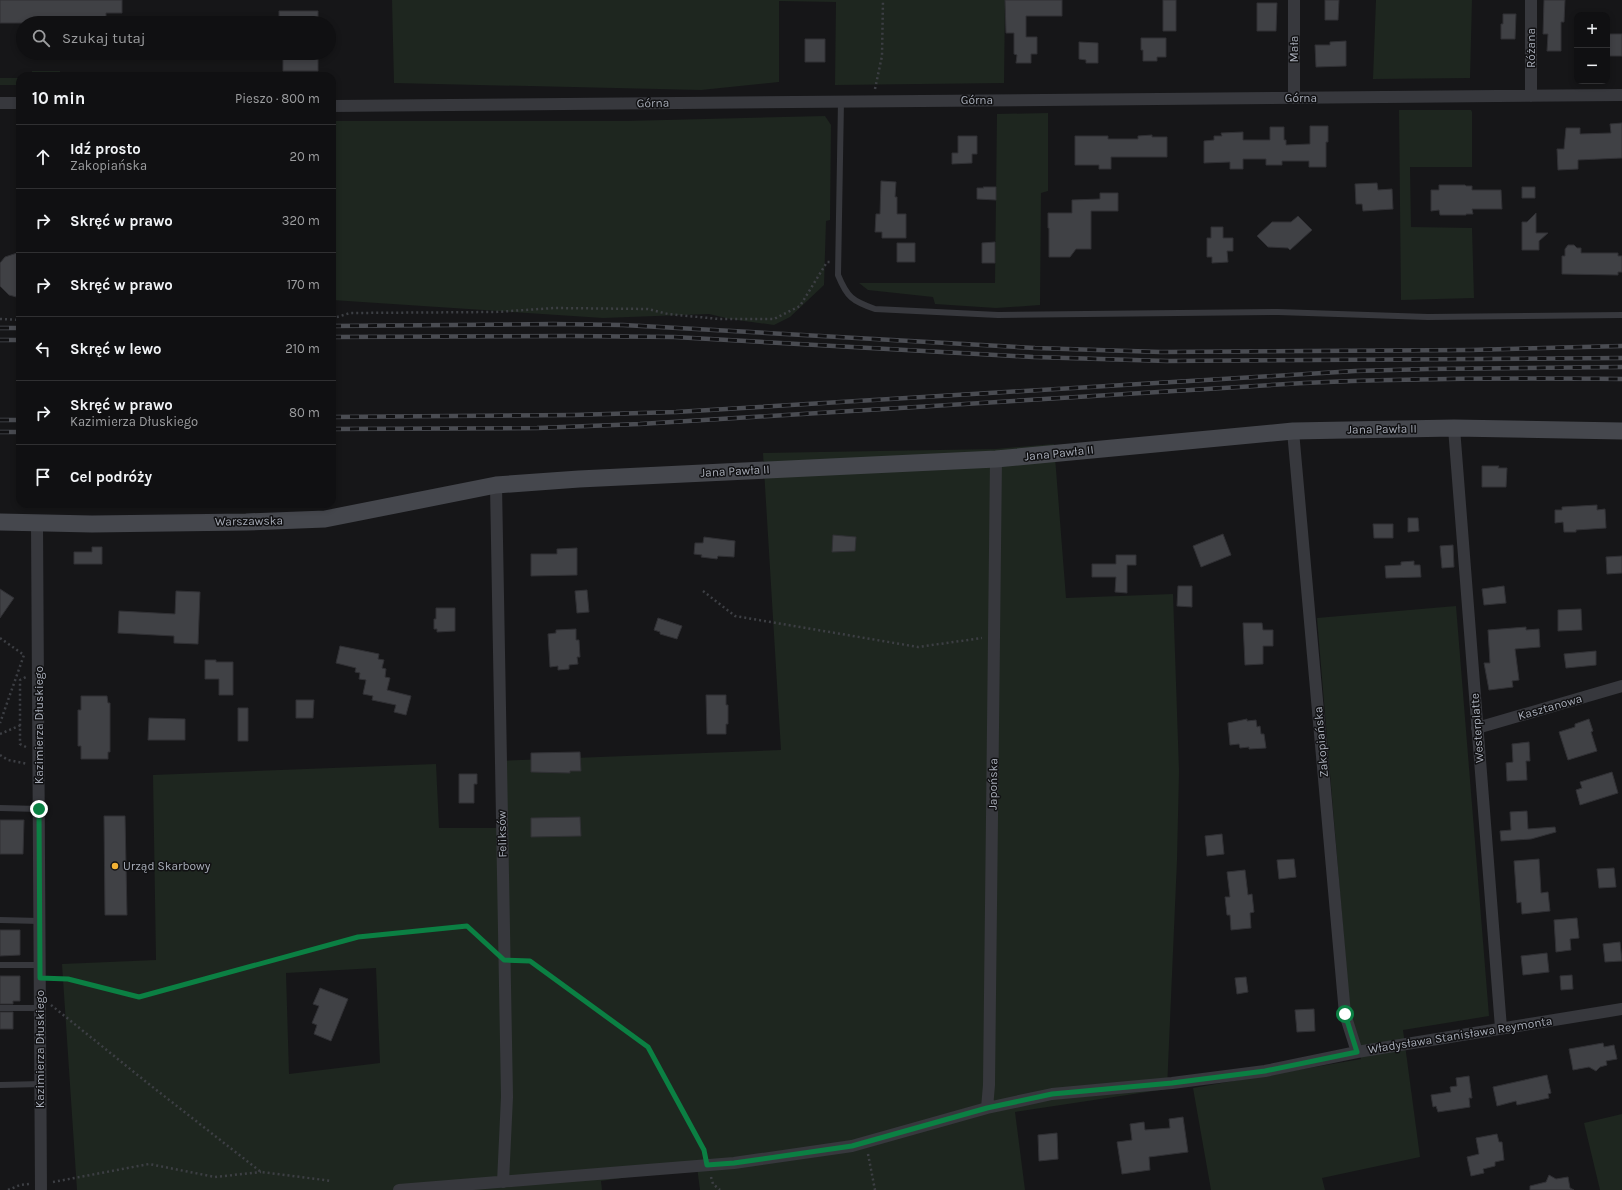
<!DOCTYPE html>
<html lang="pl">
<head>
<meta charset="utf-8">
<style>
  body { margin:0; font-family:Karla,sans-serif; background:#1e1e20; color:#f1f3f6 }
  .controls { position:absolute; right:12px; top:12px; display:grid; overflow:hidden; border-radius:8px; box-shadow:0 2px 6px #0003 }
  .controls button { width:36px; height:36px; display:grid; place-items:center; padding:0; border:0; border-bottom:1px solid #303032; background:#101012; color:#f1f3f6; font:20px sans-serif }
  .stop { position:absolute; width:12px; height:12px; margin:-9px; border:3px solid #0b8043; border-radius:50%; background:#fff }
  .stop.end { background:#0b8043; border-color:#fff; box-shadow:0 1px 4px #0008 }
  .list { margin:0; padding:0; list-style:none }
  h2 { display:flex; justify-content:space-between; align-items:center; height:52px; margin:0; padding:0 16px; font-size:17px }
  h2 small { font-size:13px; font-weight:400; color:#9c9d9f }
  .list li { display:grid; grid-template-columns:26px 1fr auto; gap:12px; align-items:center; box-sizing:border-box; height:64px; padding:0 16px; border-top:1px solid #303032 }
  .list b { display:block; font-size:15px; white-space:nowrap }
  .list p { margin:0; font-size:13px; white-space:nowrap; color:#9c9d9f }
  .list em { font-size:13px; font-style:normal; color:#9c9d9f }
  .icon { flex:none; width:22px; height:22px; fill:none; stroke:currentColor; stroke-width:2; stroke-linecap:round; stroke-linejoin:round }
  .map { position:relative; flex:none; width:1622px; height:1190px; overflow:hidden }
  .search { position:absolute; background:#101012; box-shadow:0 2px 6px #0003; left:16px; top:16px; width:320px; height:44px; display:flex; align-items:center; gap:10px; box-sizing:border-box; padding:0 14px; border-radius:22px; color:#9c9d9f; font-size:15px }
  .panel { position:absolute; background:#101012; box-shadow:0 2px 6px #0003; left:16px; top:72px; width:320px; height:436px; border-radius:12px }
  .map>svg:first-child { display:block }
</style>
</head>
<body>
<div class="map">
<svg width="1622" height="1190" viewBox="0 0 1622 1190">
  <rect width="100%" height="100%" fill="#161618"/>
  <path fill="#1e261f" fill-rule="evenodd" d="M 392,0 L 1005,0 L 1004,83 L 835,85 L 836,2 L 779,1 L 779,82 L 701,90 L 394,83 Z
    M 1376,0 L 1472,0 L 1470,78 L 1373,79 Z
    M 32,71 L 60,71 L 60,76 L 32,76 Z
    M 0,78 L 20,78 L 20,85 L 0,85 Z
    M 1399,110 L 1471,110 L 1472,112 L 1472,167 L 1410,167 L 1411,227 L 1472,228 L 1474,298 L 1401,300 Z
    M 1048,113 L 1048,191 L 1041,193 L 1040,305 L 996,308 L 935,304 L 933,297 L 868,290 L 859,283 L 995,283 L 997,114 Z
    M 825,116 L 831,125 L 830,220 L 826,221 L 824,285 L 790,317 L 774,325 L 730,319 L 709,314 L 603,318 L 332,300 L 332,121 L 626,121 Z
    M 1054,444 L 1066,598 L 1173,594 L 1179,771 L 1177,860 L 1167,1089 L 1015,1112 L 1025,1190 L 700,1190 L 697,1167 L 601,1181 L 602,1190 L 77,1190 L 62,964 L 156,960 L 153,775 L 436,764 L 439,828 L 498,828 L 498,761 L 781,750 L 763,453 L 996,449 ZM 376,968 L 380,1063 L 289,1074 L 286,973 Z
    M 1456,606 L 1489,1016 L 1403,1030 L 1420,1157 L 1322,1178 L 1325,1190 L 1211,1190 L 1193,1088 L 1361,1059 L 1350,1012 L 1317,618 Z
    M 1622,1114 L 1622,1190 L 1600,1190 L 1584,1123 Z"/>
  <path fill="#404145" stroke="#303034" d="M 0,0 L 122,0 L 122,13 L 106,13 L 106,23 L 0,23 Z
    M 1005,0 L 1062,0 L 1062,16 L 1026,16 L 1026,37 L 1037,37 L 1037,54 L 1031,54 L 1031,63 L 1016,63 L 1017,55 L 1014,54 L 1014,33 L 1006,33 Z
    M 1163,0 L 1176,0 L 1176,31 L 1163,31 Z
    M 1325,0 L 1339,0 L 1338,20 L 1325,20 Z
    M 1544,0 L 1565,0 L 1564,22 L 1561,22 L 1561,51 L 1547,51 L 1548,34 L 1543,34 Z
    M 1257,3 L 1277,3 L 1276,31 L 1257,31 Z
    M 279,11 L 318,11 L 318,23 L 279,23 Z
    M 1503,14 L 1516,14 L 1515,39 L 1501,39 L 1501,24 L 1503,24 Z
    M 1607,34 L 1622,34 L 1622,56 L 1607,56 Z
    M 1141,38 L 1166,38 L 1166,57 L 1157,57 L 1157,61 L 1143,61 L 1143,50 L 1141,50 Z
    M 805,39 L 825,39 L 825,62 L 805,62 Z
    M 1346,41 L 1346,66 L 1316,67 L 1315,45 L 1330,45 L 1330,42 Z
    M 1079,42 L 1098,43 L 1098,63 L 1086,63 L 1086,60 L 1079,59 Z
    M 292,53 L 318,53 L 318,71 L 283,71 L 283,55 L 292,55 Z
    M 1622,123 L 1622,158 L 1578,160 L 1578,169 L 1558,170 L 1557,149 L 1564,149 L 1566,128 L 1580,128 L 1580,134 L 1611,133 L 1610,124 Z
    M 1310,126 L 1328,126 L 1328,142 L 1326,142 L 1326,167 L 1309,167 L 1309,161 L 1282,161 L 1282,165 L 1266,165 L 1266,159 L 1243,159 L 1243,169 L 1230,169 L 1230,162 L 1204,163 L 1204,141 L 1214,140 L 1214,136 L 1222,136 L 1221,133 L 1243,132 L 1243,140 L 1270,140 L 1270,127 L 1284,127 L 1284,140 L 1286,140 L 1286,145 L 1310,144 Z
    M 1152,135 L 1152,137 L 1167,137 L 1167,157 L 1111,157 L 1111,169 L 1099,169 L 1099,165 L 1075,165 L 1075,136 L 1108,136 L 1108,139 L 1138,139 L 1138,136 Z
    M 958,136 L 977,136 L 977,154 L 972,154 L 972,163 L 952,164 L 952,153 L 958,153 Z
    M 881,181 L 896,182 L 895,197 L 897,197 L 897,214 L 906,214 L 906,238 L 882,238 L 882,232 L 875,232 L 876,214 L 880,214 Z
    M 1377,183 L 1378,190 L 1392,189 L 1393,209 L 1363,211 L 1362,204 L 1356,204 L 1355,184 Z
    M 1439,185 L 1465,185 L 1466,186 L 1472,186 L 1472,190 L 1501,190 L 1502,209 L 1472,209 L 1473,214 L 1466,214 L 1466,215 L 1440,215 L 1439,210 L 1431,211 L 1431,190 L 1439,190 Z
    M 983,187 L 996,187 L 996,200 L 977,199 L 977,188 L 984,188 Z
    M 1522,187 L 1535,187 L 1535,198 L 1522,198 Z
    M 1100,193 L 1118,193 L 1118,211 L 1091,211 L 1091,249 L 1076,249 L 1070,257 L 1049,257 L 1049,228 L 1048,228 L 1048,213 L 1072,213 L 1072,200 L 1100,199 Z
    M 1536,213 L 1536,233 L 1548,233 L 1539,241 L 1539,250 L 1522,250 L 1522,222 L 1527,222 Z
    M 1298,216 L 1312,230 L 1290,250 L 1288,248 L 1268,247 L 1257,236 L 1272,222 L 1291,222 Z
    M 1211,227 L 1223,227 L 1223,238 L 1233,238 L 1233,251 L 1227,251 L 1228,262 L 1212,263 L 1212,257 L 1207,257 L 1207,238 L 1211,238 Z
    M 995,242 L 995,263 L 982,263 L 982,243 Z
    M 897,243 L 915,243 L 915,262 L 897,262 Z
    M 1568,245 L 1574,245 L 1577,248 L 1581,248 L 1581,253 L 1618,253 L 1618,256 L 1622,256 L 1622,272 L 1618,272 L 1618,275 L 1562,274 L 1562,256 L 1565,256 L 1565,249 Z
    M 20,252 L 20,298 L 9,295 L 0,286 L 0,263 L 5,257 Z
    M 1482,466 L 1499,466 L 1498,468 L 1507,468 L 1506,487 L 1482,487 Z
    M 1597,505 L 1597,510 L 1605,509 L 1606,528 L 1576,530 L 1576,532 L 1564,532 L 1563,522 L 1555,523 L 1555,510 L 1562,510 L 1562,507 Z
    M 1408,518 L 1418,518 L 1419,531 L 1408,532 Z
    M 1373,524 L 1393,524 L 1393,538 L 1374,538 Z
    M 1223,534 L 1231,555 L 1201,567 L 1193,546 Z
    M 833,535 L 856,537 L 855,551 L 832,552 Z
    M 704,537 L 735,541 L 734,557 L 718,556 L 717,559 L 701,557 L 702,555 L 694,554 L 695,543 L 703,543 Z
    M 1453,545 L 1454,567 L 1442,568 L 1440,546 Z
    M 92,547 L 102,547 L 102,564 L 74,564 L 74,552 L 92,552 Z
    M 577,548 L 577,575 L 531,576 L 531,554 L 557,554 L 557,549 Z
    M 1116,555 L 1136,555 L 1136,565 L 1127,565 L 1127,593 L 1115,592 L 1116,577 L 1092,577 L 1092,564 L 1116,564 Z
    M 1622,556 L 1622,573 L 1607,574 L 1606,557 Z
    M 1414,561 L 1414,565 L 1420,565 L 1421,577 L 1386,578 L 1385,566 L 1401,565 L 1401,562 Z
    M 1178,586 L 1192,586 L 1192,607 L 1177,606 Z
    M 1504,586 L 1506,603 L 1484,605 L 1482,589 Z
    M 0,589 L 14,598 L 0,618 Z
    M 587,590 L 589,612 L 577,613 L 575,591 Z
    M 176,591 L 200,592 L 198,644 L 174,643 L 174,636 L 118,633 L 119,611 L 175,614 Z
    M 436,608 L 455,608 L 455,631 L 437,632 L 437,629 L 434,629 L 434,619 L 436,619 Z
    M 1581,609 L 1582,630 L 1558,631 L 1558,610 Z
    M 658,618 L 682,626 L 677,639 L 660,634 L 660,632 L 654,630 Z
    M 1243,623 L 1262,623 L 1263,630 L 1273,630 L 1273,646 L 1263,646 L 1263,664 L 1245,665 Z
    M 1526,627 L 1526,630 L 1539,629 L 1540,647 L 1515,649 L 1519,680 L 1512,681 L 1513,687 L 1489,690 L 1484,663 L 1490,663 L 1488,630 Z
    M 576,629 L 576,640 L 579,640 L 580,657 L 577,657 L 578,664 L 569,665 L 569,669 L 558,670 L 558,666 L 550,667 L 548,634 L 556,633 L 556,630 Z
    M 340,646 L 379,654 L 378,659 L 384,660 L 382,668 L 386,669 L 385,677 L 390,678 L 387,690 L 411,696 L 406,715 L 394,712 L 396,705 L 372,700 L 373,696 L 363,694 L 366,680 L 359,679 L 360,673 L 355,672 L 356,668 L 336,663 Z
    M 1596,651 L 1596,665 L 1566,668 L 1564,654 Z
    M 205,660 L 216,660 L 216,662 L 233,662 L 233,695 L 219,695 L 219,679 L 205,679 Z
    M 706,695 L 726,695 L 726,705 L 728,705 L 728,724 L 726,724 L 726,734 L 707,734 Z
    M 81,696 L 107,696 L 108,703 L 110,703 L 110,752 L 108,752 L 108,759 L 81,759 L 81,746 L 78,746 L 78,710 L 81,710 Z
    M 296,700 L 314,700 L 313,718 L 296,718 Z
    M 238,708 L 248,708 L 248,741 L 238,741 Z
    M 149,718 L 185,719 L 185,740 L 148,740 Z
    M 1247,719 L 1247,721 L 1256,720 L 1257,727 L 1260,726 L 1261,734 L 1264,734 L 1266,748 L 1249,749 L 1249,747 L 1240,748 L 1239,744 L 1230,745 L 1228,723 Z
    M 1589,719 L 1593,731 L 1591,732 L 1597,751 L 1568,760 L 1559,732 L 1575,727 L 1575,724 Z
    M 1529,742 L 1530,761 L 1526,761 L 1527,780 L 1507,781 L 1506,763 L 1513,762 L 1512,744 Z
    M 580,752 L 581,771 L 570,771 L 570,773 L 531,772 L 531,753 Z
    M 1612,772 L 1618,793 L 1580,805 L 1576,790 L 1582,788 L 1580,782 Z
    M 459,774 L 477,774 L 477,784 L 474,784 L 474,803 L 459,803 Z
    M 1527,811 L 1528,829 L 1555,827 L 1556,832 L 1531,839 L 1501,841 L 1500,831 L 1511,830 L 1510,812 Z
    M 104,816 L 125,816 L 127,915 L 105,915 Z
    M 580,817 L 581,836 L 531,837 L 531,818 Z
    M 0,820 L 24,820 L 23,854 L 0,854 Z
    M 1222,834 L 1224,854 L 1207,856 L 1205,836 Z
    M 1294,859 L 1296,877 L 1279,879 L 1277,860 Z
    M 1539,859 L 1541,893 L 1548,892 L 1550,911 L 1522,914 L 1521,902 L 1517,903 L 1514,861 Z
    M 1614,868 L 1616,887 L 1599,888 L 1597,869 Z
    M 1245,870 L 1248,895 L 1252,894 L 1254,912 L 1250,913 L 1251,928 L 1231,930 L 1230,915 L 1227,915 L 1225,897 L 1230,897 L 1227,872 Z
    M 1577,918 L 1579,938 L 1570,939 L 1571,950 L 1556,952 L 1554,920 Z
    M 0,930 L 20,930 L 20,955 L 0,956 Z
    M 1620,942 L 1622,961 L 1605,962 L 1603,944 Z
    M 1547,953 L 1549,972 L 1523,975 L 1521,956 Z
    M 1572,975 L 1573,989 L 1561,990 L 1560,976 Z
    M 0,976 L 20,976 L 20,1001 L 13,1001 L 13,1004 L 0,1004 Z
    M 1246,977 L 1248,992 L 1237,994 L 1235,978 Z
    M 320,988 L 348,999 L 331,1041 L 314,1034 L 317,1025 L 312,1023 L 319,1006 L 313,1004 Z
    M 1314,1009 L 1315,1031 L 1297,1032 L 1295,1010 Z
    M 0,1012 L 13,1012 L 13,1029 L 0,1029 Z
    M 1603,1043 L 1604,1047 L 1614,1045 L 1617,1059 L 1606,1061 L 1607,1065 L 1600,1067 L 1596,1071 L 1589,1067 L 1573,1070 L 1569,1049 Z
    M 1547,1075 L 1551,1093 L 1548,1094 L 1549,1098 L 1517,1105 L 1516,1101 L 1497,1106 L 1493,1087 Z
    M 1469,1076 L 1472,1098 L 1469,1098 L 1470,1107 L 1438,1112 L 1436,1106 L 1433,1107 L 1431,1095 L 1451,1092 L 1450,1087 L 1457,1086 L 1456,1078 Z
    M 1183,1117 L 1188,1152 L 1149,1157 L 1150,1170 L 1122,1174 L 1117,1142 L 1132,1140 L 1130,1124 L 1144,1122 L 1145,1130 L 1170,1128 L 1169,1119 Z
    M 1057,1133 L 1058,1159 L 1039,1161 L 1038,1135 Z
    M 1497,1134 L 1499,1142 L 1502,1142 L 1504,1160 L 1495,1162 L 1495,1166 L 1483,1169 L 1484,1173 L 1471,1176 L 1467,1157 L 1479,1154 L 1476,1138 Z
    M 1549,1175 L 1556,1179 L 1568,1177 L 1570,1188 L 1574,1190 L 1530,1190 L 1530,1186 L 1546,1182 Z"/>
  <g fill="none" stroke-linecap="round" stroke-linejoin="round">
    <path stroke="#3d3f44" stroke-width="2.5" stroke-dasharray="2 3" stroke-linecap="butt" d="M 875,89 L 882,56 L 883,0
      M 332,318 L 334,318 L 350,313 L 496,312 L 554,308 L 648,309 L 668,314 L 719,319 L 774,319 L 800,306 L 827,262 L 830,262
      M 0,319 L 20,320
      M 703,591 L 735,616 L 918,647 L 982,638
      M 0,638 L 24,655 L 0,723
      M 0,734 L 21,725
      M 26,747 L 20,744 L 20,680 L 26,677
      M 0,755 L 8,760 L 28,764
      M 515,961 L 530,961 L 648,1047 L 705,1153
      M 52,978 L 68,979 L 139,997 L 358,937 L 467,926 L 491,948
      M 51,1005 L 145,1081 L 261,1172 L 332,1181
      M 868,1154 L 875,1190
      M 711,1177 L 713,1184 L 720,1190
      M 53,1182 L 149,1164 L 215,1177 L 261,1172
      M 8,1190 L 20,1185 L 29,1184"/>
    <path stroke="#37383d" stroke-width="6" d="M 841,101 L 838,275 C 847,297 852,301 875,309 L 998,315 L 1278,312 L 1428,317 L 1622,315
      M 0,808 L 39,809
      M 0,920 L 40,921
      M 0,965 L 40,965
      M 0,1008 L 40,1008
      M 0,1085 L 41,1084"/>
    <path stroke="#37383d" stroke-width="12" d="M 1531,0 L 1531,96
      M 1294,98 L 1294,0
      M 0,103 L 20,103
      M 332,106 L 1622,95
      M 1454,428 L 1501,1028
      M 1293,431 L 1345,1014 L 1357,1052
      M 496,485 L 507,1097 L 503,1182
      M 37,524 L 41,1190
      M 1477,728 L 1622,686
      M 987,1108 L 989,1085 L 996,459
      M 399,1190 L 734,1163 L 852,1146 L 987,1108 L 1052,1094 L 1172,1083 L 1265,1071 L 1357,1052 L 1622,1009"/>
    <path stroke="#45474d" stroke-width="17" d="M 0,522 L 92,524 L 246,522 L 325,519 L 496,485 L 579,479 L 996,459 L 1293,431 L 1454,428 L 1622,431"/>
    <g stroke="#4a4c52" stroke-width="4.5">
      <path id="rail" d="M 332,326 L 553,324 L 623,325 L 1035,348 L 1161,352 L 1471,350 L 1622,346
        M 0,328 L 20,328
        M 332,337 L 571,336 L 674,337 L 1033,357 L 1167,361 L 1622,358
        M 0,340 L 20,340
        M 332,417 L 573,415 L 676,412 L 1355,371 L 1429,369 L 1622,367
        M 0,420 L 20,420
        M 332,429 L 537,428 L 640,424 L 1304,383 C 1410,378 1516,378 1622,379
        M 0,432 L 20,432"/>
    </g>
    <use href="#rail" stroke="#111113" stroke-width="3" stroke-dasharray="9" stroke-linecap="butt"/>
  </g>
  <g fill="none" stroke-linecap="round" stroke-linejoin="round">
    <path stroke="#0b8043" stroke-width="5" d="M 39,809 L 40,978 L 68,979 L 139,997 L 358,937 L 467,926 L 504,960 L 530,961 L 648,1047 L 704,1150 L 707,1165 L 734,1163 L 852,1146 L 987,1108 L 1052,1094 L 1172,1083 L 1265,1071 L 1357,1052 L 1345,1014"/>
  </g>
  <circle fill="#f2b134" stroke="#111113" stroke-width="1.5" cx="115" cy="866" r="4"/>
  <g text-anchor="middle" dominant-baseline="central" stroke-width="3" stroke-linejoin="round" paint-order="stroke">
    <g font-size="12" fill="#a8adb8" stroke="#111113">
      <text transform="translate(1531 48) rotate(-90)">Różana</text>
      <text transform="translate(1294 49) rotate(-90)">Mała</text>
      <text x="1301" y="98">Górna</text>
      <text x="977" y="100">Górna</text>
      <text transform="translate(653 103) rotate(-1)">Górna</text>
      <text transform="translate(1382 429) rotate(-1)">Jana Pawła II</text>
      <text transform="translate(1059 453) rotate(-6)">Jana Pawła II</text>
      <text transform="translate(735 471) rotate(-3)">Jana Pawła II</text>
      <text transform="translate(249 521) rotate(-1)">Warszawska</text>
      <text transform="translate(1550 707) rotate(-16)">Kasztanowa</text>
      <text transform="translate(39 725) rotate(-90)">Kazimierza Dłuskiego</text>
      <text transform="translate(1477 728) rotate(-94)">Westerplatte</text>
      <text transform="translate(1321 742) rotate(-95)">Zakopiańska</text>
      <text transform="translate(993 784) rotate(-89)">Japońska</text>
      <text transform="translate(502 834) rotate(-91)">Feliksów</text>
      <text transform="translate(1460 1035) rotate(-9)">Władysława Stanisława Reymonta</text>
      <text transform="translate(40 1049) rotate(-90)">Kazimierza Dłuskiego</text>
    </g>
    <g font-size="12" fill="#a8adb8" stroke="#111113" text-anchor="start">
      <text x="123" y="866">Urząd Skarbowy</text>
    </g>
  </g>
</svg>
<div class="controls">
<button>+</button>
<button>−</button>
</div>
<div class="stop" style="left:1345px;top:1014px"></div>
<div class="stop end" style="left:39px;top:809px"></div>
<div class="search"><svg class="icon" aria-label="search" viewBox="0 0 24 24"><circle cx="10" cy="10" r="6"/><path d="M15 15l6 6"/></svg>Szukaj tutaj</div>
<section class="panel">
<h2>10 min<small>Pieszo · 800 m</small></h2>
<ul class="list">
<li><svg class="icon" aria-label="ahead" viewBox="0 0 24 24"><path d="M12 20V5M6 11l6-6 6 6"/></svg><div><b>Idź prosto</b><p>Zakopiańska</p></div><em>20 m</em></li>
<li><svg class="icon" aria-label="right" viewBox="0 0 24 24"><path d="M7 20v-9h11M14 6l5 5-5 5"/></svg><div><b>Skręć w prawo</b></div><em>320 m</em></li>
<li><svg class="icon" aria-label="right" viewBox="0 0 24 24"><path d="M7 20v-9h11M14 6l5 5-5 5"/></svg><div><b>Skręć w prawo</b></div><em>170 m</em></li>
<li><svg class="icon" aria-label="left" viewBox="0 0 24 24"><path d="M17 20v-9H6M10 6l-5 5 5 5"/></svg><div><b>Skręć w lewo</b></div><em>210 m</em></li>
<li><svg class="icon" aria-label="right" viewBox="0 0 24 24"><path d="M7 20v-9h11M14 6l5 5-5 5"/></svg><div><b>Skręć w prawo</b><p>Kazimierza Dłuskiego</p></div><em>80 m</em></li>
<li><svg class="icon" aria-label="arrive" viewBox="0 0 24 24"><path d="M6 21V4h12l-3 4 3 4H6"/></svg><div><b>Cel podróży</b></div></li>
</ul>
</section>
</div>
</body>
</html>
